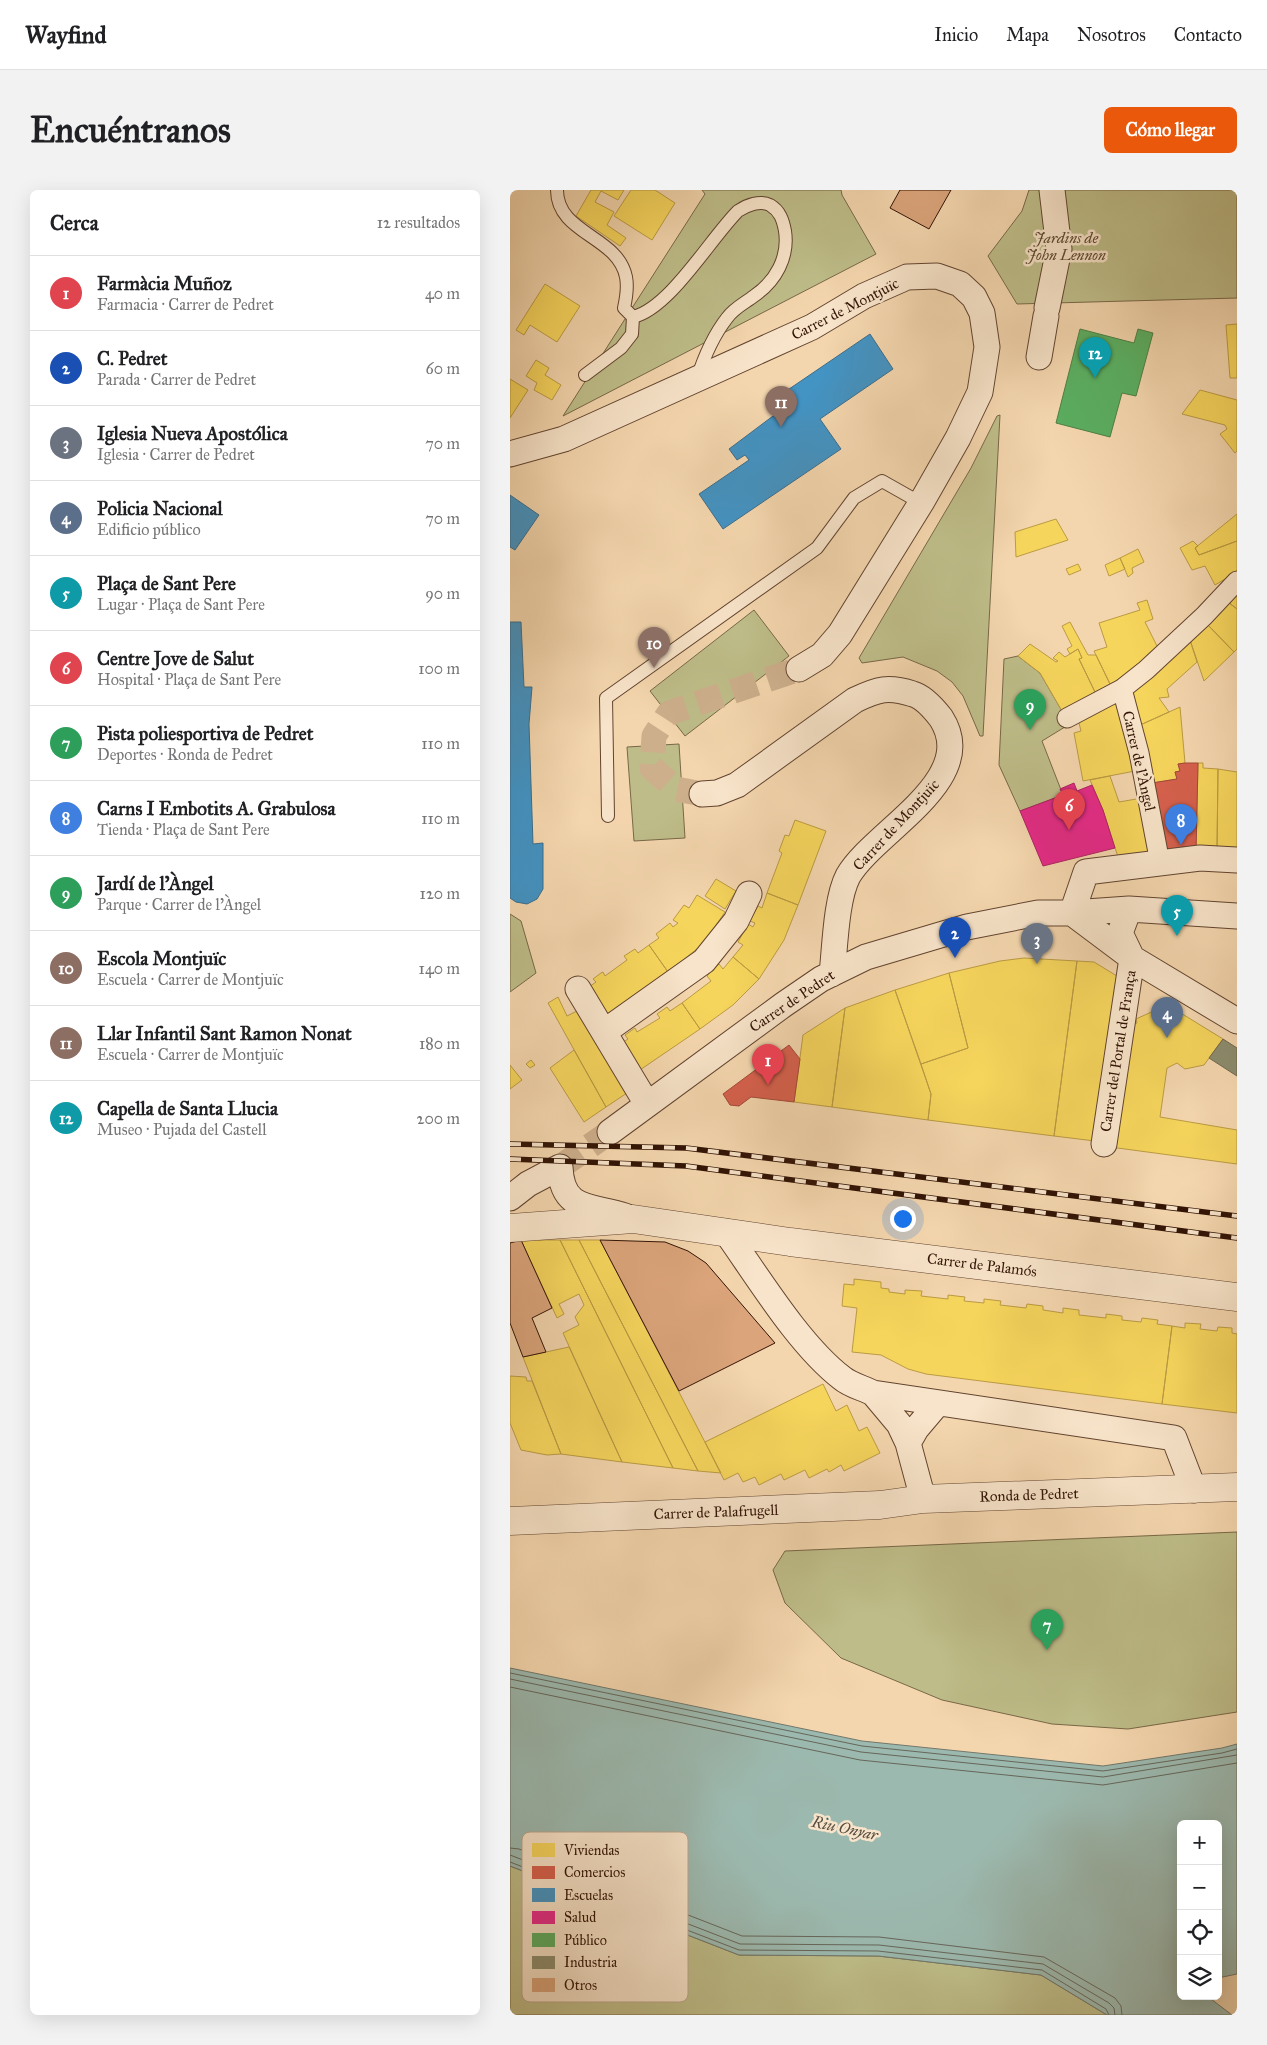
<!DOCTYPE html>
<html lang="es">
<head>
<meta charset="utf-8">
<style>
  body { margin:0; font-family:"IM FELL Great Primer",serif; background:#f2f2f2; color:#202124 }
  .controls { position:absolute; right:15px; bottom:15px; display:grid; overflow:hidden; border-radius:8px; box-shadow:0 5px 20px #0002 }
  .controls button { width:45px; height:45px; display:grid; place-items:center; padding:0; border:0; border-bottom:1px solid #e0e0e0; background:#fff; color:#202124; font:25px sans-serif }
  .you { position:absolute; left:392px; top:1028px; width:18px; height:18px; margin:-12px; border:4px solid #fff; border-radius:50%; background:#1a73e8; box-shadow:0 0 0 8px #1a73e833 }
  .badge { display:grid; place-items:center; width:32px; height:32px; border-radius:50%; background:#ea580c; color:#fff; font-size:16px; font-weight:700 }
  .pin { position:absolute; translate:-50% -41px; filter:drop-shadow(0 1px 2px #0008) }
  .pin::after { content:''; position:absolute; top:26px; width:18px; height:15px; background:inherit; clip-path:polygon(0 0,100% 0,50% 100%) }
  .list { margin:0; padding:0; list-style:none }
  h2 { display:flex; justify-content:space-between; align-items:center; height:65px; margin:0; padding:0 20px; font-size:21px }
  h2 small { font-size:16px; font-weight:400; color:#757577 }
  .list li { display:grid; grid-template-columns:32px 1fr auto; gap:15px; align-items:center; box-sizing:border-box; height:75px; padding:0 20px; border-top:1px solid #e0e0e0 }
  .list b { display:block; font-size:19px; white-space:nowrap }
  .list p { margin:0; font-size:16px; white-space:nowrap; color:#757577 }
  .list em { font-size:16px; font-style:normal; color:#757577 }
  .icon { flex:none; width:28px; height:28px; fill:none; stroke:currentColor; stroke-width:2; stroke-linecap:round; stroke-linejoin:round }
  .map { position:relative; flex:none; width:727px; height:1825px; overflow:hidden; border-radius:8px }
  header { display:flex; align-items:center; gap:30px; box-sizing:border-box; height:70px; padding:0 25px; background:#fff; border-bottom:1px solid #e0e0e0 }
  header strong { font-size:24px }
  nav { display:flex; gap:28px; margin-inline-start:auto; font-size:18px }
  .intro { display:flex; align-items:center; justify-content:space-between; box-sizing:border-box; height:120px; padding:0 30px }
  h1 { margin:0; font-size:35px }
  .button { padding:12px 22px; border-radius:8px; background:#ea580c; color:#fff; font-size:18px; font-weight:700 }
  main { display:flex; gap:30px; padding:0 30px }
  aside { flex:1; background:#fff; border-radius:8px; box-shadow:0 5px 20px #0002 }
  .map>svg:first-child { display:block }
</style>
</head>
<body>
<header>
<strong>Wayfind</strong>
<nav><a>Inicio</a><a>Mapa</a><a>Nosotros</a><a>Contacto</a></nav>
</header>
<div class="intro"><h1>Encuéntranos</h1><a class="button">Cómo llegar</a></div>
<main>
<aside>
<h2>Cerca<small>12 resultados</small></h2>
<ul class="list">
<li><span class="badge" style="background:#e0444e">1</span><div><b>Farmàcia Muñoz</b><p>Farmacia · Carrer de Pedret</p></div><em>40 m</em></li>
<li><span class="badge" style="background:#1a4fb4">2</span><div><b>C. Pedret</b><p>Parada · Carrer de Pedret</p></div><em>60 m</em></li>
<li><span class="badge" style="background:#6b7280">3</span><div><b>Iglesia Nueva Apostólica</b><p>Iglesia · Carrer de Pedret</p></div><em>70 m</em></li>
<li><span class="badge" style="background:#5c6f8a">4</span><div><b>Policia Nacional</b><p>Edificio público</p></div><em>70 m</em></li>
<li><span class="badge" style="background:#0f9aa8">5</span><div><b>Plaça de Sant Pere</b><p>Lugar · Plaça de Sant Pere</p></div><em>90 m</em></li>
<li><span class="badge" style="background:#e0444e">6</span><div><b>Centre Jove de Salut</b><p>Hospital · Plaça de Sant Pere</p></div><em>100 m</em></li>
<li><span class="badge" style="background:#2e9e5b">7</span><div><b>Pista poliesportiva de Pedret</b><p>Deportes · Ronda de Pedret</p></div><em>110 m</em></li>
<li><span class="badge" style="background:#3f7fe0">8</span><div><b>Carns I Embotits A. Grabulosa</b><p>Tienda · Plaça de Sant Pere</p></div><em>110 m</em></li>
<li><span class="badge" style="background:#2e9e5b">9</span><div><b>Jardí de l'Àngel</b><p>Parque · Carrer de l'Àngel</p></div><em>120 m</em></li>
<li><span class="badge" style="background:#8d6e63">10</span><div><b>Escola Montjuïc</b><p>Escuela · Carrer de Montjuïc</p></div><em>140 m</em></li>
<li><span class="badge" style="background:#8d6e63">11</span><div><b>Llar Infantil Sant Ramon Nonat</b><p>Escuela · Carrer de Montjuïc</p></div><em>180 m</em></li>
<li><span class="badge" style="background:#0f9aa8">12</span><div><b>Capella de Santa Llucia</b><p>Museo · Pujada del Castell</p></div><em>200 m</em></li>
</ul>
</aside>
<div class="map">
<svg width="727" height="1825" viewBox="0 0 727 1825">
  <rect width="100%" height="100%" fill="#f4d6ae"/>
  <filter id="stains"><feTurbulence type="fractalNoise" baseFrequency=".004" numOctaves="4"/><feColorMatrix values="0 0 0 0 .2 0 0 0 0 .09 0 0 0 0 .02 0 0 0 .5 -.17"/></filter>
  <radialGradient id="worn" r=".72"><stop offset=".6" stop-color="#630" stop-opacity="0"/><stop offset="1" stop-color="#630" stop-opacity=".3"/></radialGradient>
  <path fill="#bebd89" stroke="#786847" d="M 192,0 L 331,0 L 332,5 L 366,64 L 53,226 L 195,4 Z
    M 519,0 L 727,0 L 727,108 L 507,114 L 478,66 L 512,21 Z
    M 490,225 L 473,546 L 470,546 L 453,506 L 442,492 L 427,481 L 393,467 L 352,473 L 349,468 L 461,278 L 487,226 Z
    M 244,420 L 279,466 L 175,546 L 140,501 Z
    M 508,466 L 530,483 L 552,521 L 568,529 L 532,551 L 553,605 L 510,621 L 489,575 L 494,469 Z
    M 169,554 L 175,648 L 124,651 L 117,557 Z
    M 0,724 L 11,731 L 26,783 L 0,802 Z
    M 727,1342 L 727,1522 L 618,1539 L 542,1534 L 432,1510 L 331,1468 L 275,1413 L 263,1380 L 275,1361 Z
    M 0,1676 L 229,1765 L 368,1766 L 531,1785 L 597,1825 L 0,1825 Z"/>
  <path fill="#9cb9af" stroke="#71776b" d="M 0,1478 L 352,1551 L 593,1576 L 712,1558 L 727,1554 L 727,1784 L 708,1788 L 708,1634 L 671,1634 L 671,1806 L 697,1806 L 722,1825 L 597,1825 L 531,1785 L 368,1766 L 229,1765 L 0,1676 Z"/>
  <path fill="#f6d55c" stroke="#bb9b42" d="M 81,0 L 114,0 L 108,10 L 91,1 L 85,12 L 104,22 L 97,35 L 116,48 L 110,56 L 66,26 Z
    M 121,0 L 145,0 L 165,13 L 142,50 L 104,26 Z
    M 35,94 L 70,116 L 47,152 L 20,135 L 14,145 L 6,140 Z
    M 727,134 L 727,188 L 720,188 L 716,135 Z
    M 26,170 L 39,178 L 35,185 L 51,195 L 42,210 L 24,200 L 27,193 L 16,186 Z
    M 0,189 L 18,200 L 0,228 Z
    M 690,200 L 727,210 L 727,261 L 725,263 L 710,244 L 717,239 L 715,235 L 672,224 Z
    M 727,324 L 727,351 L 689,365 L 685,358 Z
    M 546,329 L 558,350 L 506,367 L 505,342 Z
    M 683,351 L 688,356 L 685,358 L 689,365 L 727,351 L 727,382 L 705,395 L 695,376 L 682,380 L 670,358 Z
    M 628,359 L 634,372 L 622,378 L 623,383 L 618,387 L 610,368 Z
    M 610,368 L 615,379 L 599,386 L 595,375 Z
    M 568,374 L 571,380 L 559,385 L 556,379 Z
    M 727,402 L 727,419 L 718,412 Z
    M 637,410 L 643,429 L 635,432 L 649,460 L 630,477 L 600,494 L 584,461 L 597,457 L 589,433 L 630,420 L 627,413 Z
    M 718,412 L 727,419 L 727,459 L 724,462 L 696,433 Z
    M 560,432 L 578,465 L 586,465 L 600,494 L 585,502 L 569,469 L 572,468 L 568,459 L 560,464 L 557,459 L 562,456 L 552,436 Z
    M 696,433 L 724,462 L 694,491 L 679,447 Z
    M 679,447 L 687,472 L 657,499 L 659,507 L 649,508 L 659,522 L 628,536 L 619,505 Z
    M 520,454 L 546,472 L 548,471 L 543,468 L 549,462 L 555,467 L 568,459 L 572,468 L 569,469 L 585,502 L 552,521 L 530,483 L 508,466 Z
    M 607,508 L 625,581 L 573,591 L 564,543 L 571,541 L 568,529 Z
    M 670,517 L 675,573 L 668,574 L 670,581 L 665,582 L 667,589 L 642,593 L 628,536 Z
    M 688,573 L 693,573 L 693,578 L 708,579 L 707,660 L 686,661 Z
    M 708,579 L 727,582 L 727,659 L 707,660 Z
    M 600,586 L 609,612 L 632,608 L 643,663 L 608,667 L 593,620 L 580,590 Z
    M 285,630 L 316,641 L 288,715 L 257,703 L 272,663 L 269,661 L 275,645 L 279,646 Z
    M 206,689 L 226,701 L 215,719 L 195,706 Z
    M 257,703 L 288,715 L 274,750 L 249,789 L 223,767 L 233,755 L 228,752 L 238,734 L 243,737 L 245,733 L 240,731 L 248,716 L 252,718 Z
    M 187,705 L 215,722 L 193,754 L 158,782 L 139,755 L 149,748 L 146,744 L 160,733 L 163,737 L 168,733 L 163,730 L 174,715 L 179,718 Z
    M 139,755 L 158,782 L 95,826 L 76,799 L 86,792 L 83,789 L 91,783 L 93,782 L 95,786 L 117,770 L 114,766 L 125,759 L 128,763 Z
    M 223,767 L 249,789 L 223,815 L 190,839 L 172,813 L 201,791 L 197,786 L 209,774 L 213,779 Z
    M 514,768 L 567,771 L 544,946 L 418,930 L 421,904 L 411,874 L 458,858 L 439,783 L 490,771 Z
    M 567,771 L 584,772 L 607,786 L 585,951 L 544,946 Z
    M 439,783 L 458,858 L 411,874 L 385,800 Z
    M 385,800 L 421,904 L 418,930 L 322,917 L 335,818 Z
    M 48,807 L 57,826 L 69,820 L 120,901 L 96,917 L 38,813 Z
    M 172,813 L 190,839 L 127,882 L 109,855 L 118,849 L 115,845 L 125,838 L 127,842 L 150,828 L 147,824 L 157,817 L 160,821 Z
    M 661,817 L 713,849 L 694,875 L 675,879 L 667,873 L 657,878 L 650,927 L 727,940 L 727,974 L 600,957 L 617,838 L 627,833 L 626,829 L 648,819 L 649,822 Z
    M 335,818 L 322,917 L 284,912 L 293,845 Z
    M 64,860 L 96,917 L 74,932 L 40,878 Z
    M 21,870 L 25,875 L 20,878 L 16,874 Z
    M 0,875 L 12,890 L 0,899 Z
    M 29,1048 L 29,1050 L 50,1050 L 163,1278 L 112,1272 L 53,1143 L 69,1135 L 65,1127 L 74,1115 L 69,1104 L 49,1114 L 54,1124 L 47,1128 L 11,1050 Z
    M 50,1050 L 69,1050 L 188,1281 L 163,1278 Z
    M 69,1050 L 90,1050 L 211,1283 L 188,1281 Z
    M 344,1089 L 371,1092 L 371,1098 L 379,1099 L 379,1102 L 395,1104 L 395,1100 L 412,1101 L 411,1106 L 438,1109 L 438,1105 L 455,1107 L 454,1111 L 474,1113 L 474,1109 L 491,1111 L 490,1115 L 516,1118 L 517,1114 L 533,1116 L 533,1120 L 553,1123 L 553,1118 L 569,1120 L 569,1125 L 596,1128 L 596,1124 L 612,1126 L 612,1130 L 631,1132 L 632,1128 L 648,1130 L 647,1134 L 662,1136 L 652,1214 L 416,1184 L 398,1179 L 371,1165 L 342,1162 L 347,1118 L 332,1116 L 334,1094 L 344,1095 Z
    M 675,1133 L 691,1134 L 690,1139 L 707,1141 L 708,1137 L 722,1138 L 722,1143 L 727,1144 L 727,1223 L 652,1214 L 662,1136 L 675,1138 Z
    M 59,1157 L 112,1272 L 51,1264 L 13,1167 Z
    M 0,1186 L 16,1187 L 17,1191 L 22,1191 L 51,1264 L 37,1265 L 11,1260 L 0,1233 Z
    M 313,1194 L 326,1221 L 337,1215 L 349,1241 L 357,1237 L 370,1263 L 334,1281 L 331,1275 L 319,1282 L 317,1279 L 299,1288 L 295,1280 L 274,1290 L 271,1284 L 249,1295 L 245,1287 L 233,1292 L 228,1283 L 214,1290 L 195,1252 Z"/>
  <path fill="#d6604d" stroke="#a44937" d="M 675,573 L 688,573 L 686,661 L 655,662 L 642,593 L 667,589 L 665,582 L 670,581 L 668,574 Z
    M 279,855 L 290,869 L 284,912 L 241,907 L 229,916 L 220,915 L 213,904 Z"/>
  <path fill="#4393c3" stroke="#3e6d8a" d="M 360,144 L 383,179 L 310,229 L 331,259 L 213,339 L 189,304 L 239,270 L 235,265 L 227,270 L 219,259 L 267,223 L 260,212 Z
    M 0,305 L 29,325 L 5,360 L 0,357 Z
    M 0,432 L 11,432 L 14,497 L 22,497 L 19,534 L 23,654 L 33,653 L 33,699 L 27,709 L 17,714 L 6,712 L 0,708 Z"/>
  <path fill="#e7298a" stroke="#b02262" d="M 564,593 L 567,601 L 582,595 L 593,620 L 605,658 L 533,676 L 510,621 L 553,605 L 550,599 Z"/>
  <path fill="#5aae61" stroke="#4e8045" d="M 570,139 L 624,153 L 628,139 L 643,143 L 626,206 L 612,203 L 600,247 L 546,233 Z"/>
  <path fill="#8c8c6e" stroke="#71684e" d="M 713,849 L 727,858 L 727,886 L 699,868 Z"/>
  <g fill="none" stroke-linecap="round" stroke-linejoin="round">
    <path stroke="#66665a" stroke-width="1" d="M 0,1483 L 352,1556 L 593,1581 L 712,1563 L 727,1559
      M 0,1489 L 351,1562 L 593,1587 L 727,1565
      M 0,1497 L 350,1570 L 593,1595 L 727,1573
      M 0,1658 L 9,1659 L 232,1746 L 369,1747 L 534,1767 L 605,1808 L 611,1816 L 612,1825
      M 0,1665 L 230,1754 L 369,1755 L 533,1774 L 599,1813 L 604,1818 L 605,1825
      M 0,1672 L 229,1760 L 368,1761 L 532,1780 L 596,1819 L 599,1825"/>
  </g>
  <path fill="#dba47b" stroke="#311305" d="M 390,0 L 441,0 L 419,39 L 380,18 Z
    M 11,1050 L 42,1118 L 22,1128 L 36,1162 L 13,1167 L 0,1133 L 0,1053 Z
    M 90,1050 L 155,1052 L 178,1061 L 196,1073 L 265,1153 L 169,1201 Z"/>
  <g fill="none" stroke-linecap="round" stroke-linejoin="round">
    <path stroke="#cdaf8c" stroke-width="25" stroke-dasharray="25 12" stroke-linecap="butt" d="M 192,604 L 166,599 L 142,578 L 144,546 L 159,523 L 289,479
      M 50,977 L 100,942"/>
    <g stroke="#62442f" stroke-width="14">
      <path id="service" d="M 47,0 C 47,44 108,46 116,87 C 118,97 116,109 114,118 L 123,127 C 160,118 200,49 228,21 C 237,15 250,10 260,15 C 270,21 273,30 275,41 C 279,67 266,91 244,106 C 235,113 224,118 217,128 C 203,146 194,167 187,189
        M 75,185 L 111,158 L 122,144 L 123,127
        M 98,626 L 96,508 L 307,358 L 344,308 L 372,291 L 411,313"/>
    </g>
    <g stroke="#62442f" stroke-width="21">
      <path id="pedestrian" d="M 612,499 L 629,563 L 650,673
        M 557,528 L 612,499 L 636,480 L 694,426 L 727,391"/>
    </g>
    <g stroke="#62442f" stroke-width="27">
      <path id="minor" d="M 537,118 L 549,59 L 542,0
        M 529,167 L 536,126
        M 0,264 L 54,249 L 302,137 L 354,106 L 397,87 L 427,86 L 450,94 L 464,107 L 472,123 L 477,157 L 470,202 L 448,248 L 411,313 L 330,444 L 312,465 L 289,479
        M 192,604 L 207,603 L 227,595 L 345,510 C 368,499 378,496 403,504 C 414,507 424,519 431,528 C 471,590 364,641 338,686 C 326,709 325,757 322,784
        M 562,723 L 622,768 L 727,831
        M 562,723 L 576,682 L 690,668 L 727,670
        M 68,799 L 137,914
        M 94,842 L 194,771 L 226,731 L 239,704
        M 100,942 L 273,815 L 311,789 L 356,767 L 457,737 L 528,723 L 562,723 L 619,719 L 727,726
        M 594,954 L 622,768 L 610,743 L 619,719
        M 0,1008 L 18,994 L 50,977 C 52,1022 81,1015 115,1026
        M 216,1042 C 248,1087 289,1155 332,1188 C 340,1195 353,1198 363,1203 L 664,1248 L 684,1300
        M 363,1203 L 389,1234 L 398,1253 L 413,1309
        M 398,1253 L 406,1239 L 428,1213"/>
    </g>
    <g stroke="#62442f" stroke-width="29">
      <path id="tertiary" d="M 0,1038 L 123,1029 L 280,1052 L 727,1107
        M 0,1331 L 370,1315 L 413,1309 L 727,1297"/>
    </g>
    <use href="#service" stroke="#f8e4ca" stroke-width="12"/>
    <use href="#pedestrian" stroke="#f8e4ca" stroke-width="19"/>
    <use href="#minor" stroke="#f8e4ca" stroke-width="25"/>
    <use href="#tertiary" stroke="#f8e4ca" stroke-width="28"/>
    <g stroke="#311305" stroke-width="5.5">
      <path id="rail" d="M 0,954 L 176,958 L 727,1026
        M 0,969 L 176,976 L 727,1048"/>
    </g>
    <use href="#rail" stroke="#f8e4ca" stroke-width="4" stroke-dasharray="11" stroke-linecap="butt"/>
  </g>
  <g text-anchor="middle" dominant-baseline="central" stroke-width="5" stroke-linejoin="round" paint-order="stroke">
    <g font-size="15" font-style="italic" fill="#5b462d" stroke="#f8e4ca">
      <text x="556" y="48">Jardins de<tspan x="556" dy="17">John Lennon</tspan></text>
    </g>
    <g font-size="15" fill="#311305" stroke="#f8e4ca">
      <text transform="translate(335 119) rotate(-27)">Carrer de Montjuïc</text>
      <text transform="translate(629 571) rotate(77)">Carrer de l'Àngel</text>
      <text transform="translate(386 635) rotate(-47)">Carrer de Montjuïc</text>
      <text transform="translate(282 811) rotate(-34)">Carrer de Pedret</text>
      <text transform="translate(608 861) rotate(-81)">Carrer del Portal de França</text>
      <text transform="translate(472 1075) rotate(7)">Carrer de Palamós</text>
      <text transform="translate(519 1305) rotate(-2)">Ronda de Pedret</text>
      <text transform="translate(206 1322) rotate(-2)">Carrer de Palafrugell</text>
    </g>
    <g font-size="16" font-style="italic" fill="#564d40" stroke="#f8e4ca">
      <text transform="translate(335 1638) rotate(12)">Riu Onyar</text>
    </g>
  </g>
  <rect x="12" y="1642" width="166" height="170" rx="8" fill="#f8e4ca" stroke="#bca58f" stroke-width="1"/>
  <rect x="22" y="1653" width="23" height="14" fill="#f6d55c"/>
  <rect x="22" y="1676" width="23" height="13" fill="#d6604d"/>
  <rect x="22" y="1698" width="23" height="14" fill="#4393c3"/>
  <rect x="22" y="1721" width="23" height="13" fill="#e7298a"/>
  <rect x="22" y="1743" width="23" height="14" fill="#5aae61"/>
  <rect x="22" y="1766" width="23" height="13" fill="#8c8c6e"/>
  <rect x="22" y="1788" width="23" height="14" fill="#dba47b"/>
  <g font-size="14" fill="#311305">
    <text x="54" y="1665">Viviendas</text>
    <text x="54" y="1687">Comercios</text>
    <text x="54" y="1710">Escuelas</text>
    <text x="54" y="1732">Salud</text>
    <text x="54" y="1755">Público</text>
    <text x="54" y="1777">Industria</text>
    <text x="54" y="1800">Otros</text>
  </g>
  <rect width="100%" height="100%" filter="url(#stains)"/>
  <rect width="100%" height="100%" fill="url(#worn)"/>
</svg>
<div class="controls">
<button>+</button>
<button>−</button>
<button><svg class="icon" aria-label="locate" viewBox="0 0 24 24"><circle cx="12" cy="12" r="6"/><path d="M12 2v4M12 18v4M2 12h4M18 12h4"/></svg></button>
<button><svg class="icon" aria-label="layers" viewBox="0 0 24 24"><path d="M12 4l9 5-9 5-9-5zM3 14l9 5 9-5"/></svg></button>
</div>
<div class="you"></div>
<div class="pin badge" style="left:258px;top:895px;background:#e0444e">1</div>
<div class="pin badge" style="left:445px;top:768px;background:#1a4fb4">2</div>
<div class="pin badge" style="left:527px;top:774px;background:#6b7280">3</div>
<div class="pin badge" style="left:657px;top:848px;background:#5c6f8a">4</div>
<div class="pin badge" style="left:667px;top:746px;background:#0f9aa8">5</div>
<div class="pin badge" style="left:559px;top:640px;background:#e0444e">6</div>
<div class="pin badge" style="left:537px;top:1460px;background:#2e9e5b">7</div>
<div class="pin badge" style="left:671px;top:655px;background:#3f7fe0">8</div>
<div class="pin badge" style="left:520px;top:540px;background:#2e9e5b">9</div>
<div class="pin badge" style="left:144px;top:478px;background:#8d6e63">10</div>
<div class="pin badge" style="left:271px;top:237px;background:#8d6e63">11</div>
<div class="pin badge" style="left:585px;top:188px;background:#0f9aa8">12</div>
</div>
</main>
</body>
</html>
